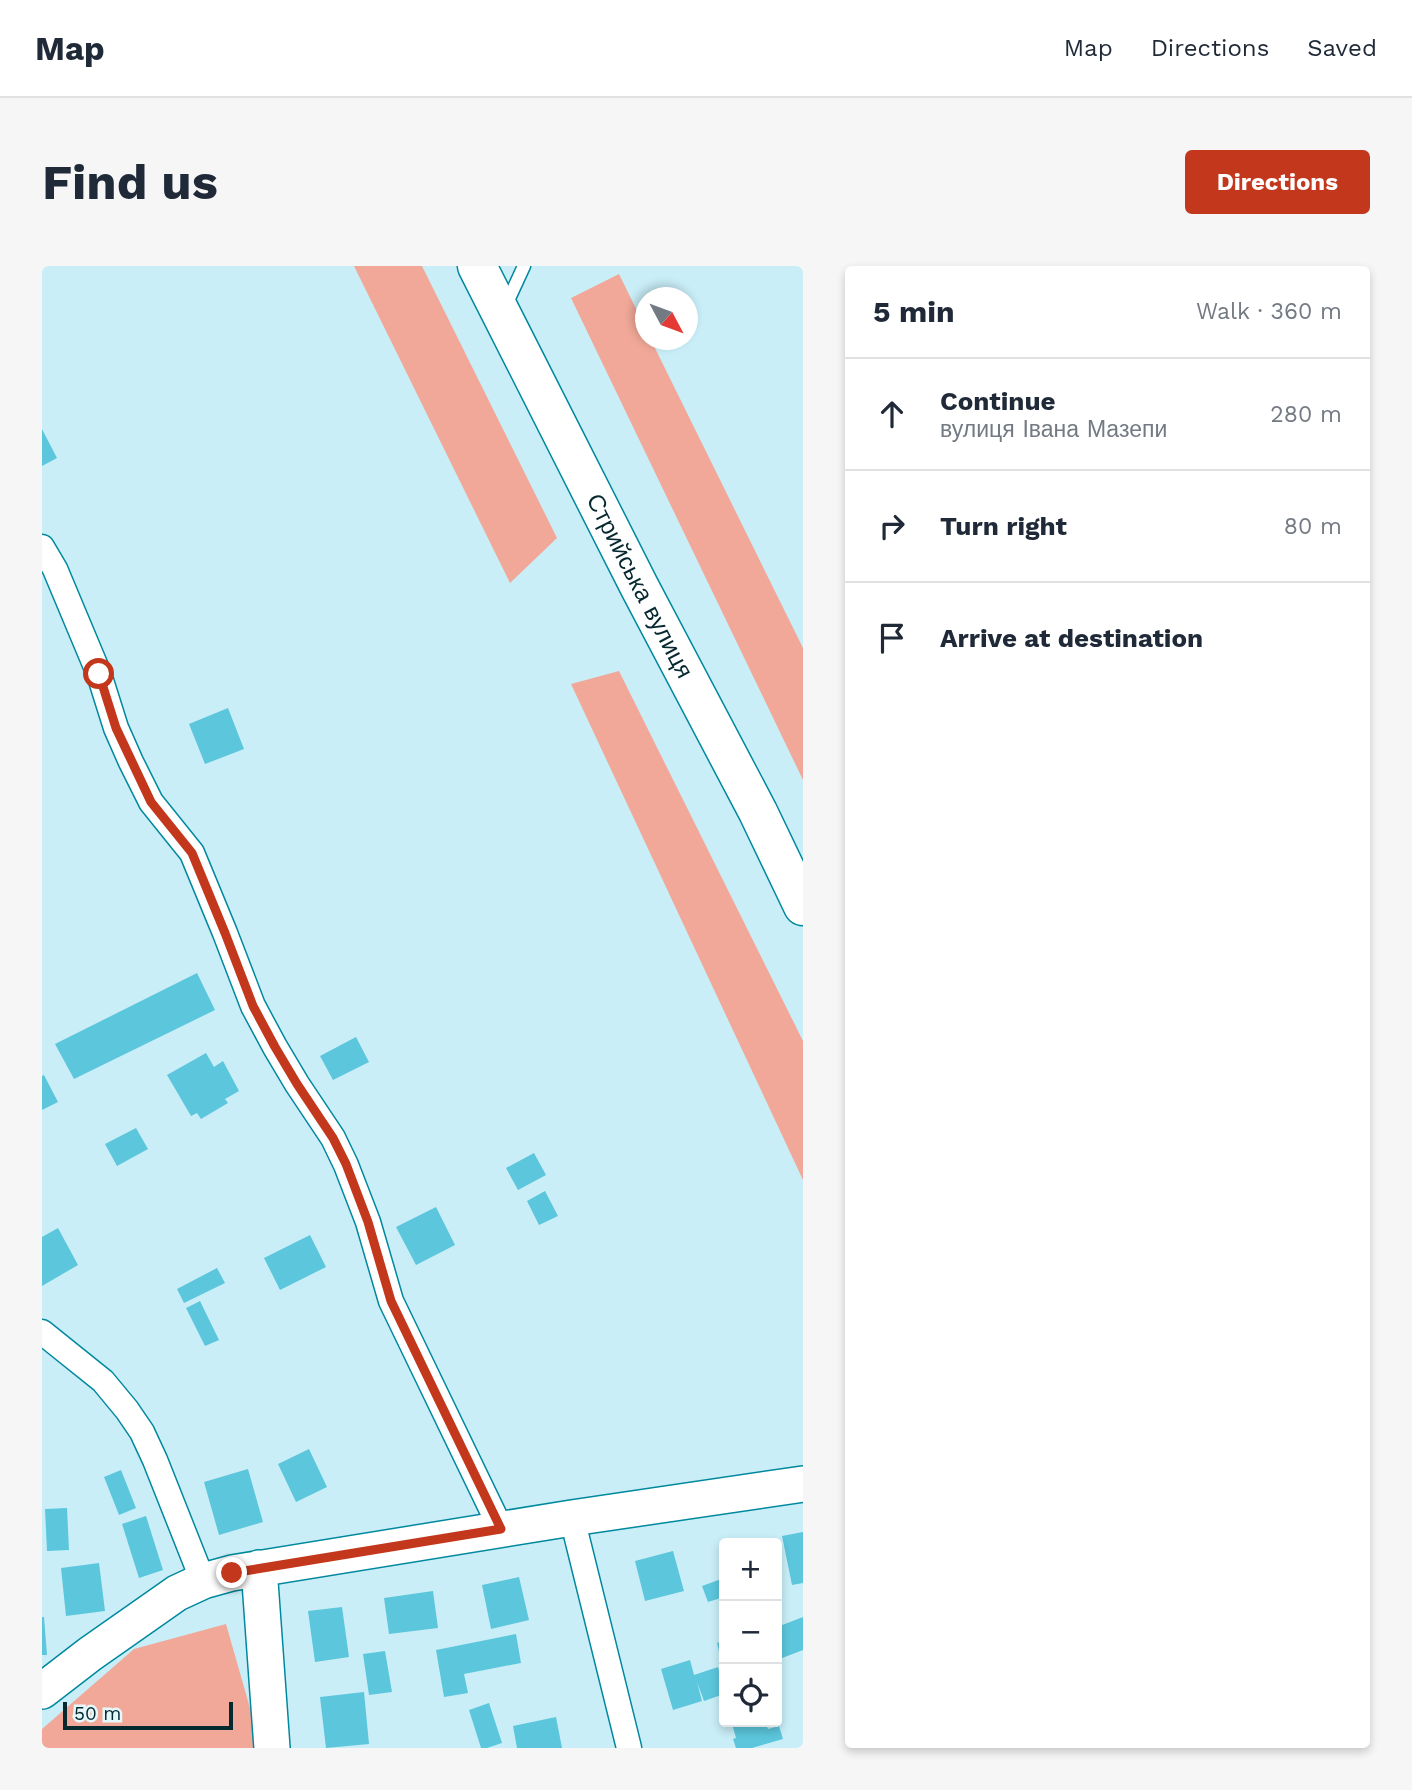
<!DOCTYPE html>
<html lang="en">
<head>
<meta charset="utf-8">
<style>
  body { margin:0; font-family:"Work Sans",sans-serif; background:#f6f6f7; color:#1f2937 }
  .controls { position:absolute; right:21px; bottom:21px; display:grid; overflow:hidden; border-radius:7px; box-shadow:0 4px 10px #0003 }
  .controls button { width:63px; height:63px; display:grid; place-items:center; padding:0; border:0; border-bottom:2px solid #e0e1e3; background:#fff; color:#1f2937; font:35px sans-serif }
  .compass { position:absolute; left:593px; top:21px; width:63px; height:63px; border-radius:50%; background:#fff; box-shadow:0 4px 10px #0003; rotate:131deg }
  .scale { position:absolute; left:21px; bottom:18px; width:170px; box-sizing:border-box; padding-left:7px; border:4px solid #062930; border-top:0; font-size:19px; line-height:24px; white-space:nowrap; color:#062930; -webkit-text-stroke:5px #e5f8fc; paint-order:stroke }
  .stop { position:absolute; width:21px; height:21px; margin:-16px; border:5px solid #c3381c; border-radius:50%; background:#fff }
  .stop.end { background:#c3381c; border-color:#fff; box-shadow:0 2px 7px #0008 }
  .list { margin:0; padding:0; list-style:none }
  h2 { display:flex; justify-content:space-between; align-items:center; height:91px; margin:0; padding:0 28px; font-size:30px }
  h2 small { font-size:23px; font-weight:400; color:#747a83 }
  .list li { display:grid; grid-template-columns:46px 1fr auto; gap:21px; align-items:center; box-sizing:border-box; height:112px; padding:0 28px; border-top:2px solid #e0e1e3 }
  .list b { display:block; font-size:26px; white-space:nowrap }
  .list p { margin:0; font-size:23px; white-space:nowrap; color:#747a83 }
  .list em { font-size:23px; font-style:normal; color:#747a83 }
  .icon { flex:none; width:38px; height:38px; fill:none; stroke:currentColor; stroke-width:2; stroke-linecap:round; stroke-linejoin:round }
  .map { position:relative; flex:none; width:761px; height:1482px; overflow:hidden; border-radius:7px }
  header { display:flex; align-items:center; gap:42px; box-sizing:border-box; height:98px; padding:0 35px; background:#fff; border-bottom:2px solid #e0e1e3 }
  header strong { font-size:33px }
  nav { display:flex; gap:38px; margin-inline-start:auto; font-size:24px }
  .intro { display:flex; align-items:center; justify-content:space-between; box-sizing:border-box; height:168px; padding:0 42px }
  h1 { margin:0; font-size:49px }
  .button { padding:18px 32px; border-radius:7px; background:#c3381c; color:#fff; font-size:24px; font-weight:700 }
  main { display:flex; gap:42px; padding:0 42px }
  aside { flex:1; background:#fff; border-radius:7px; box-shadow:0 4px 10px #0003 }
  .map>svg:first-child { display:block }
</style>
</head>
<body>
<header>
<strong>Map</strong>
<nav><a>Map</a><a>Directions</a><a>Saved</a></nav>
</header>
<div class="intro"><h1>Find us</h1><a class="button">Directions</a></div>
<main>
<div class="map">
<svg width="761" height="1482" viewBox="0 0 761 1482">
  <rect width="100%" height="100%" fill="#c9eef7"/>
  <path fill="#f1a898" d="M 312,0 L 380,0 L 515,272 L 468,317 Z
    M 577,8 L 603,61 L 604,74 L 609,74 L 761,382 L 761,514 L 529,32 Z
    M 577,405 L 761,775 L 761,914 L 529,418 Z
    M 184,1358 L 210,1449 L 212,1482 L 0,1482 L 0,1463 L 92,1383 Z"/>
  <path fill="#5cc6dc" d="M 0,163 L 15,192 L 0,200 Z
    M 186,442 L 202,483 L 163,498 L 147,458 Z
    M 155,707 L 173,744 L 32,813 L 13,778 Z
    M 314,771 L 327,796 L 291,814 L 278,790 Z
    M 164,787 L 172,801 L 181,795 L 197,825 L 183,833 L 186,837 L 159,853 L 155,847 L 149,850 L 125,809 Z
    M 2,809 L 16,836 L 0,844 L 0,810 Z
    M 94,862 L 106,883 L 75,900 L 63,878 Z
    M 492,887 L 504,909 L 476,924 L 464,902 Z
    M 503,925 L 516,950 L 497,959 L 485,935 Z
    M 394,941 L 413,979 L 374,999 L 354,961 Z
    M 16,962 L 36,999 L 0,1020 L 0,971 Z
    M 268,969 L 284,1001 L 238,1024 L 222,992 Z
    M 175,1002 L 183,1017 L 142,1037 L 135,1023 Z
    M 158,1035 L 177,1074 L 163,1080 L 144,1042 Z
    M 267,1183 L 285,1221 L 254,1236 L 236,1198 Z
    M 206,1203 L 221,1256 L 177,1269 L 162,1216 Z
    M 79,1204 L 94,1242 L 77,1249 L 62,1211 Z
    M 25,1242 L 27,1284 L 5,1285 L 3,1243 Z
    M 104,1250 L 121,1304 L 97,1312 L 80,1258 Z
    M 761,1266 L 761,1317 L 750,1319 L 740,1270 Z
    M 631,1285 L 642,1325 L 603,1335 L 593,1295 Z
    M 57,1297 L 63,1345 L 24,1350 L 19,1302 Z
    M 477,1311 L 487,1354 L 449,1363 L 440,1319 Z
    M 682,1312 L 682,1331 L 666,1336 L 660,1320 Z
    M 391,1325 L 396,1362 L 347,1368 L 342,1332 Z
    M 300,1341 L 307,1391 L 273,1396 L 266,1345 Z
    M 0,1351 L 2,1351 L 5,1389 L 0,1389 Z
    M 761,1351 L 761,1384 L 735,1394 L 735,1361 Z
    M 474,1368 L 479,1397 L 422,1408 L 426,1427 L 402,1431 L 394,1384 Z
    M 682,1375 L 682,1393 L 679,1394 L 675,1377 Z
    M 343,1385 L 350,1426 L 327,1429 L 321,1388 Z
    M 648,1394 L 652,1409 L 676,1401 L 682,1422 L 682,1428 L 662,1435 L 655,1416 L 660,1435 L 631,1444 L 619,1403 Z
    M 322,1426 L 327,1478 L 284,1482 L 278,1431 Z
    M 447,1437 L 460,1477 L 445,1482 L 439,1482 L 427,1444 Z
    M 514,1451 L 520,1482 L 475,1482 L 471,1460 Z
    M 699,1456 L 723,1456 L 726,1463 L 737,1460 L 741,1473 L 710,1482 L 694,1482 L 691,1473 L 694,1472 L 690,1458 Z"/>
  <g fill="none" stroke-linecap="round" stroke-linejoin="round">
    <g stroke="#00899e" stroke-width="15">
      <path id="lane" d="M 464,39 L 482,0"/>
    </g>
    <g stroke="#00899e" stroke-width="27">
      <path id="street" d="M 0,281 L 13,303 L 57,408 L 74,462 L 89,496 L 109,536 L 150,587 L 183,667 L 211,740 L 233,781 L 255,818 L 291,872 L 304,899 L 326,956 L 349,1035 L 459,1263
        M 0,1066 L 61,1115 L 85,1144 L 100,1166 L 113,1194 L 161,1315
        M 530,1252 L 587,1482"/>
    </g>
    <g stroke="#00899e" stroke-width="38">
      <path id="secondary" d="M 217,1302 L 230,1482
        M 0,1425 L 48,1388 L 135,1327 L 161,1315 L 190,1307 L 530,1252 L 761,1218"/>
    </g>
    <g stroke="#00899e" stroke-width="41">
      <g id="highway">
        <path id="s1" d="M 435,0 L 597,320 L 716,546 L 761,640"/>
      </g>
    </g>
    <use href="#lane" stroke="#fff" stroke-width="12"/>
    <use href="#street" stroke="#fff" stroke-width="24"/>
    <use href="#secondary" stroke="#fff" stroke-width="35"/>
    <use href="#highway" stroke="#fff" stroke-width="38"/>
  </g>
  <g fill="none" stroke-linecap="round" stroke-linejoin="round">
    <path stroke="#c3381c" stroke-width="9" d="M 57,408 L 74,462 L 109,536 L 150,587 L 183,667 L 211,740 L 233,781 L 255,818 L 291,872 L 304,898 L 326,956 L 349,1035 L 459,1263 L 190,1307"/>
  </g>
  <g text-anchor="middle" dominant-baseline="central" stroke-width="7" stroke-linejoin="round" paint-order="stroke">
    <g font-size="24" fill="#062930" stroke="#e5f8fc">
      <text stroke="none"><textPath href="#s1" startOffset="359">Стрийська вулиця</textPath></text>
    </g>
  </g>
</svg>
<div class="controls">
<button>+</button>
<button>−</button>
<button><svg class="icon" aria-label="locate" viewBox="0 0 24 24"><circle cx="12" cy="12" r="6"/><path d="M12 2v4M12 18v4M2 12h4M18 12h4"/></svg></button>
</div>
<svg class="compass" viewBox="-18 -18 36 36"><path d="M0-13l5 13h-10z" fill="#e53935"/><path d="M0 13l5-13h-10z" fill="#747a83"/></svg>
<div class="scale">50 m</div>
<div class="stop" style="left:57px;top:408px"></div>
<div class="stop end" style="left:190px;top:1307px"></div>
</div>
<aside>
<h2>5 min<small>Walk · 360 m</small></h2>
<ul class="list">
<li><svg class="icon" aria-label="ahead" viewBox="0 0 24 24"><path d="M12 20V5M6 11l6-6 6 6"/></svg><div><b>Continue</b><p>вулиця Івана Мазепи</p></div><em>280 m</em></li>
<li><svg class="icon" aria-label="right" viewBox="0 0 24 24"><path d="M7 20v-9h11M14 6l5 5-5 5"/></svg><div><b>Turn right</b></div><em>80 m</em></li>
<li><svg class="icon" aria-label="arrive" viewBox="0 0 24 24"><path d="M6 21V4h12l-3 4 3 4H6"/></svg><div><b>Arrive at destination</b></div></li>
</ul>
</aside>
</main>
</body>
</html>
